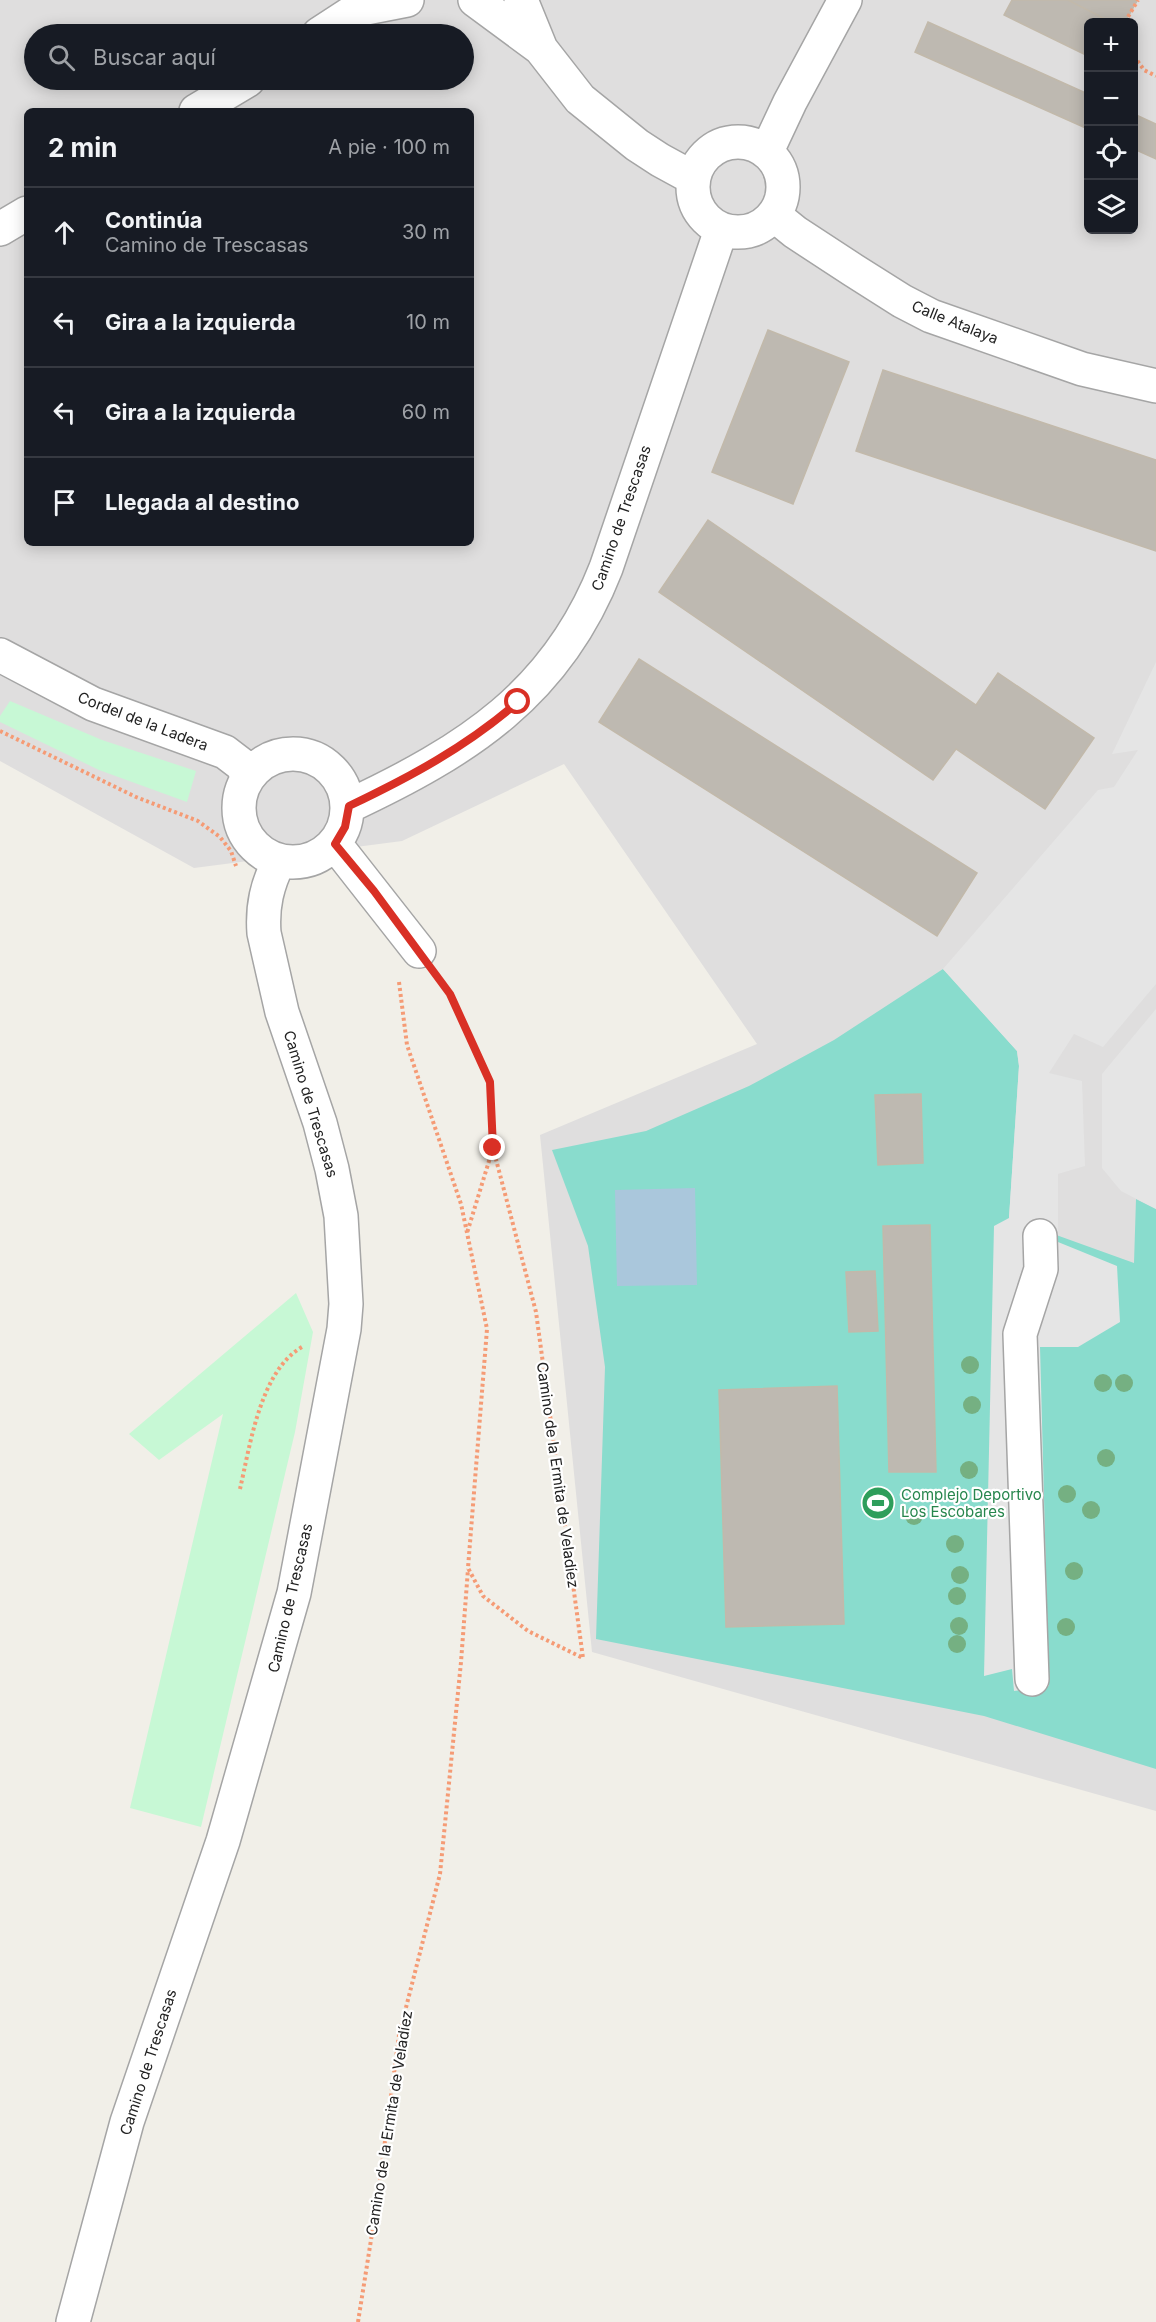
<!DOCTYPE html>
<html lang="es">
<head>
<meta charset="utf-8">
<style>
  body { margin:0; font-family:Inter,sans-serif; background:#242831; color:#f1f3f6 }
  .controls { position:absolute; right:18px; top:18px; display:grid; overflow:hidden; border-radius:9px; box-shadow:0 3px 15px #0003 }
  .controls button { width:54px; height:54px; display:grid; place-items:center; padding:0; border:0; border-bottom:2px solid #363941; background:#171b24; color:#f1f3f6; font:30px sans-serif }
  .stop { position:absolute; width:18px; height:18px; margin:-14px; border:4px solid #d93025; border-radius:50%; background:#fff }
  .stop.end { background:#d93025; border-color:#fff; box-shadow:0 2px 6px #0008 }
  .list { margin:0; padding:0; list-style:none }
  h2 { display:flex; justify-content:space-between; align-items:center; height:78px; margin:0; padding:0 24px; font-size:26px }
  h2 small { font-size:20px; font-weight:400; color:#9ea1a6 }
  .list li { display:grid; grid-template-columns:39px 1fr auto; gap:18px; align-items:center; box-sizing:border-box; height:90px; padding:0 24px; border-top:2px solid #363941 }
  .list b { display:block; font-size:22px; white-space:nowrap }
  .list p { margin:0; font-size:20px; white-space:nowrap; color:#9ea1a6 }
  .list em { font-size:20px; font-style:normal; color:#9ea1a6 }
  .icon { flex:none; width:33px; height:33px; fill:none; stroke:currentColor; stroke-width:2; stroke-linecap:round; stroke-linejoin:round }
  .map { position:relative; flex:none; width:1156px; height:2322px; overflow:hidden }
  .search { position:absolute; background:#171b24; box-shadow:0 3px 15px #0003; left:24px; top:24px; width:450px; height:66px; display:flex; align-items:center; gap:15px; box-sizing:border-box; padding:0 21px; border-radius:33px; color:#9ea1a6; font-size:22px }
  .panel { position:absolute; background:#171b24; box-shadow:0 3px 15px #0003; left:24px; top:108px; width:450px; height:438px; border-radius:9px }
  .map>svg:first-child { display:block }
</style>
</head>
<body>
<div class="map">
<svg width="1156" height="2322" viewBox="0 0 1156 2322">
  <rect width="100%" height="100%" fill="#f1efe8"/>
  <path fill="#dfdede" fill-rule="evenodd" d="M 0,0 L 1156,0 L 1156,1811 L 592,1652 L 540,1135 L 757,1044 L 564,764 L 402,841 L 194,868 L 0,761 ZM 1088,22 L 1134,22 L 1134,230 L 1088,230 ZM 34,34 L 464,34 L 464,80 L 34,80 ZM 27,111 L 471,111 L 471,543 L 27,543 Z"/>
  <path fill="#c7f8d5" d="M 10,701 L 102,740 L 196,771 L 187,802 L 99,770 L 0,722 L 0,716 Z
    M 296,1293 L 313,1332 L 295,1432 L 201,1827 L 130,1808 L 223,1414 L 159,1460 L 129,1434 Z"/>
  <path fill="#89dccd" d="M 943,969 L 1017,1051 L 1019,1066 L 1009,1218 L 1134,1263 L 1136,1199 L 1156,1209 L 1156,1769 L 984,1716 L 596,1639 L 605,1367 L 588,1246 L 552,1150 L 646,1131 L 749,1086 L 834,1040 Z"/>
  <path fill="#e5e5e5" d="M 1156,662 L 1156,984 L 1103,1047 L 1074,1034 L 1049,1073 L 1082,1081 L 1085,1166 L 1058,1174 L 1058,1242 L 1117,1266 L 1120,1322 L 1078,1347 L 1040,1347 L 1049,1686 L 1014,1691 L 1012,1669 L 984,1676 L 994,1226 L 1009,1218 L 1019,1066 L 1017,1051 L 943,969 L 1098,790 L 1114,787 L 1138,750 L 1112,754 Z
    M 1156,1009 L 1156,1209 L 1121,1191 L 1102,1168 L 1102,1074 Z"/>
  <path fill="#aac7dc" d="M 695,1188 L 697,1285 L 617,1286 L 615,1190 Z"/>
  <path fill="#beb9b1" stroke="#c2b9aa" stroke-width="1.5" d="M 1012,0 L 1068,0 L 1111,22 L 1088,22 L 1088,56 L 1004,15 Z
    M 1068,0 L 1134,0 L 1137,1 L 1125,22 L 1111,22 Z
    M 928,22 L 1088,94 L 1088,129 L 915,52 Z
    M 1134,114 L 1156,124 L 1156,159 L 1134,149 Z
    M 768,330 L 849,362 L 793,504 L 712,472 Z
    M 883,370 L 1156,460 L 1156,551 L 856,451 Z
    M 708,520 L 976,705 L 998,673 L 1094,738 L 1045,809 L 956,749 L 933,780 L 659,592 Z
    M 639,659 L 977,873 L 937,936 L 599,722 Z
    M 921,1094 L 923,1163 L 878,1165 L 875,1095 Z
    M 930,1225 L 936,1472 L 889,1472 L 883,1226 Z
    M 875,1271 L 878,1331 L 849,1332 L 846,1272 Z
    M 837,1386 L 844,1624 L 726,1627 L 719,1390 Z"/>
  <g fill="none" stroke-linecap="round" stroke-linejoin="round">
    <g stroke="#a5a5a5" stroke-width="36">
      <path id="minor" d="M 475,0 L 540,48
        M 521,0 L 541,49 L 580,99 L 637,145 L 660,160 L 693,178
        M 319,34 L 356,10 L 407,0
        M 196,111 L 248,80
        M693 187a45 45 0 1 1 90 0a45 45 0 1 1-90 0Z
        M 767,151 L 790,102 L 845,0
        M 774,215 L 795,232 L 853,270 L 902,301 L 931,316 L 1082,369 L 1156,386
        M 0,229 L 27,213
        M 0,655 L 93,704 L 225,752 L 242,765 L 248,777
        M239 808a54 54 0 1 1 108 0a54 54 0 1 1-108 0Z
        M 349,806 C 466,751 557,694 606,568 L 721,230
        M 335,844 L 419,951
        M 1032,1679 L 1020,1334 L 1041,1269 L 1040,1236
        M 73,2322 L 127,2122 L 223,1841 L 294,1593 L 344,1329 L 346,1304 L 341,1216 L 332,1169 L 320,1123 L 282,1012 L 264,933 C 262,906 267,885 279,861"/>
    </g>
    <path stroke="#f59b75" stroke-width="4" stroke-dasharray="3 3" stroke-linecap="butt" d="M 1125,22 L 1138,0
      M 1134,56 L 1144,70 L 1156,76
      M 0,731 L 136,797 L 198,821 L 220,837 L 231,851 L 236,866
      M 440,981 L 450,994 L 491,1082 L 493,1148 L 467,1233
      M 399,982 L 407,1045 L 461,1204 L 487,1329 L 468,1568 L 483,1596 L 528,1631 L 583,1658 L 536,1312 L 493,1148
      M 240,1489 C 250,1446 260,1371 302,1347
      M 358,2322 L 377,2202 L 399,2035 L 440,1874 L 461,1662 L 468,1569"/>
    <use href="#minor" stroke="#fff" stroke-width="33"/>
  </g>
  <g fill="#75b082">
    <circle cx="970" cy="1365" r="9"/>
    <circle cx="1103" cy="1383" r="9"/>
    <circle cx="1124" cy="1383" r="9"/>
    <circle cx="972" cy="1405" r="9"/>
    <circle cx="1106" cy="1458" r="9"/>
    <circle cx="969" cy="1470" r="9"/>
    <circle cx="1067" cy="1494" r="9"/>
    <circle cx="1091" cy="1510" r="9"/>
    <circle cx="914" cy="1516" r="9"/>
    <circle cx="955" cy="1544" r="9"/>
    <circle cx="1074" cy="1571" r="9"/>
    <circle cx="960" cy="1575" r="9"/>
    <circle cx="957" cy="1596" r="9"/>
    <circle cx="959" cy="1626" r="9"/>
    <circle cx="1066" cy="1627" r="9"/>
    <circle cx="957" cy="1644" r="9"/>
  </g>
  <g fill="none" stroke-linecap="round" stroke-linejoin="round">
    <path stroke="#d93025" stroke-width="8" d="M 493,1148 L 490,1082 L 450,994 L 374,891 L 335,844 L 345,827 L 349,806 C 410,777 466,747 518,702"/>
  </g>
  <defs>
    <g id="stadium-disc" transform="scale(1.725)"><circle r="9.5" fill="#2e9e5b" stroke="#fff"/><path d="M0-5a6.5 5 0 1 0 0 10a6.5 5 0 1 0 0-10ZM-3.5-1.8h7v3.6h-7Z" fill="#fff"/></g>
  </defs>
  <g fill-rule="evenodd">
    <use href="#stadium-disc" x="878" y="1503"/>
  </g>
  <g text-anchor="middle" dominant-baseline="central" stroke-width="4.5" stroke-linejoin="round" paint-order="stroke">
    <g font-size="15" fill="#212121" stroke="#fff">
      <text transform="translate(955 322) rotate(22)">Calle Atalaya</text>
      <text transform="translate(621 518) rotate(-71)">Camino de Trescasas</text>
      <text transform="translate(143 721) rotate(21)">Cordel de la Ladera</text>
      <text transform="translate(311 1104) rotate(73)">Camino de Trescasas</text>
      <text transform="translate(558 1475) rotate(82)">Camino de la Ermita de Veladíez</text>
      <text transform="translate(290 1598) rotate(-77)">Camino de Trescasas</text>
      <text transform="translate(148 2062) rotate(-72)">Camino de Trescasas</text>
      <text transform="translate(389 2123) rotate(-81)">Camino de la Ermita de Veladíez</text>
    </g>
    <g font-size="15" fill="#27864d" stroke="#fff" text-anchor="start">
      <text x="901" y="1494">Complejo Deportivo<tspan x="901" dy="17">Los Escobares</tspan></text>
    </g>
  </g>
</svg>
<div class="controls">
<button>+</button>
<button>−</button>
<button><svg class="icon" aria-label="locate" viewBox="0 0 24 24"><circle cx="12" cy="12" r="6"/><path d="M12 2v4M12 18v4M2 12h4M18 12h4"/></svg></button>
<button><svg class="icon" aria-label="layers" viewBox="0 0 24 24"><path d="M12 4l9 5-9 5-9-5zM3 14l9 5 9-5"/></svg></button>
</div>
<div class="stop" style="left:518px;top:702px"></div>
<div class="stop end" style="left:493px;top:1148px"></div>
<div class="search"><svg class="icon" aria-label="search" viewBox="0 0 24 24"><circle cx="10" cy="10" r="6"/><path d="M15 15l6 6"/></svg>Buscar aquí</div>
<section class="panel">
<h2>2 min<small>A pie · 100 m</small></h2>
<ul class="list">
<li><svg class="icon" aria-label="ahead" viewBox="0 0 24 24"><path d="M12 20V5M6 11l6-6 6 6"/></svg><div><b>Continúa</b><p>Camino de Trescasas</p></div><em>30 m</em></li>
<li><svg class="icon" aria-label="left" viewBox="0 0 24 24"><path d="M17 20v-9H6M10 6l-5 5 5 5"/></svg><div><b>Gira a la izquierda</b></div><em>10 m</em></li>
<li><svg class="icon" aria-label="left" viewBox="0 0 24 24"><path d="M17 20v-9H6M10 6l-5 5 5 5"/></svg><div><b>Gira a la izquierda</b></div><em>60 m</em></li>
<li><svg class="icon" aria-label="arrive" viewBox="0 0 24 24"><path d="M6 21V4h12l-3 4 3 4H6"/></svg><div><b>Llegada al destino</b></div></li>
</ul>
</section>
</div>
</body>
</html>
